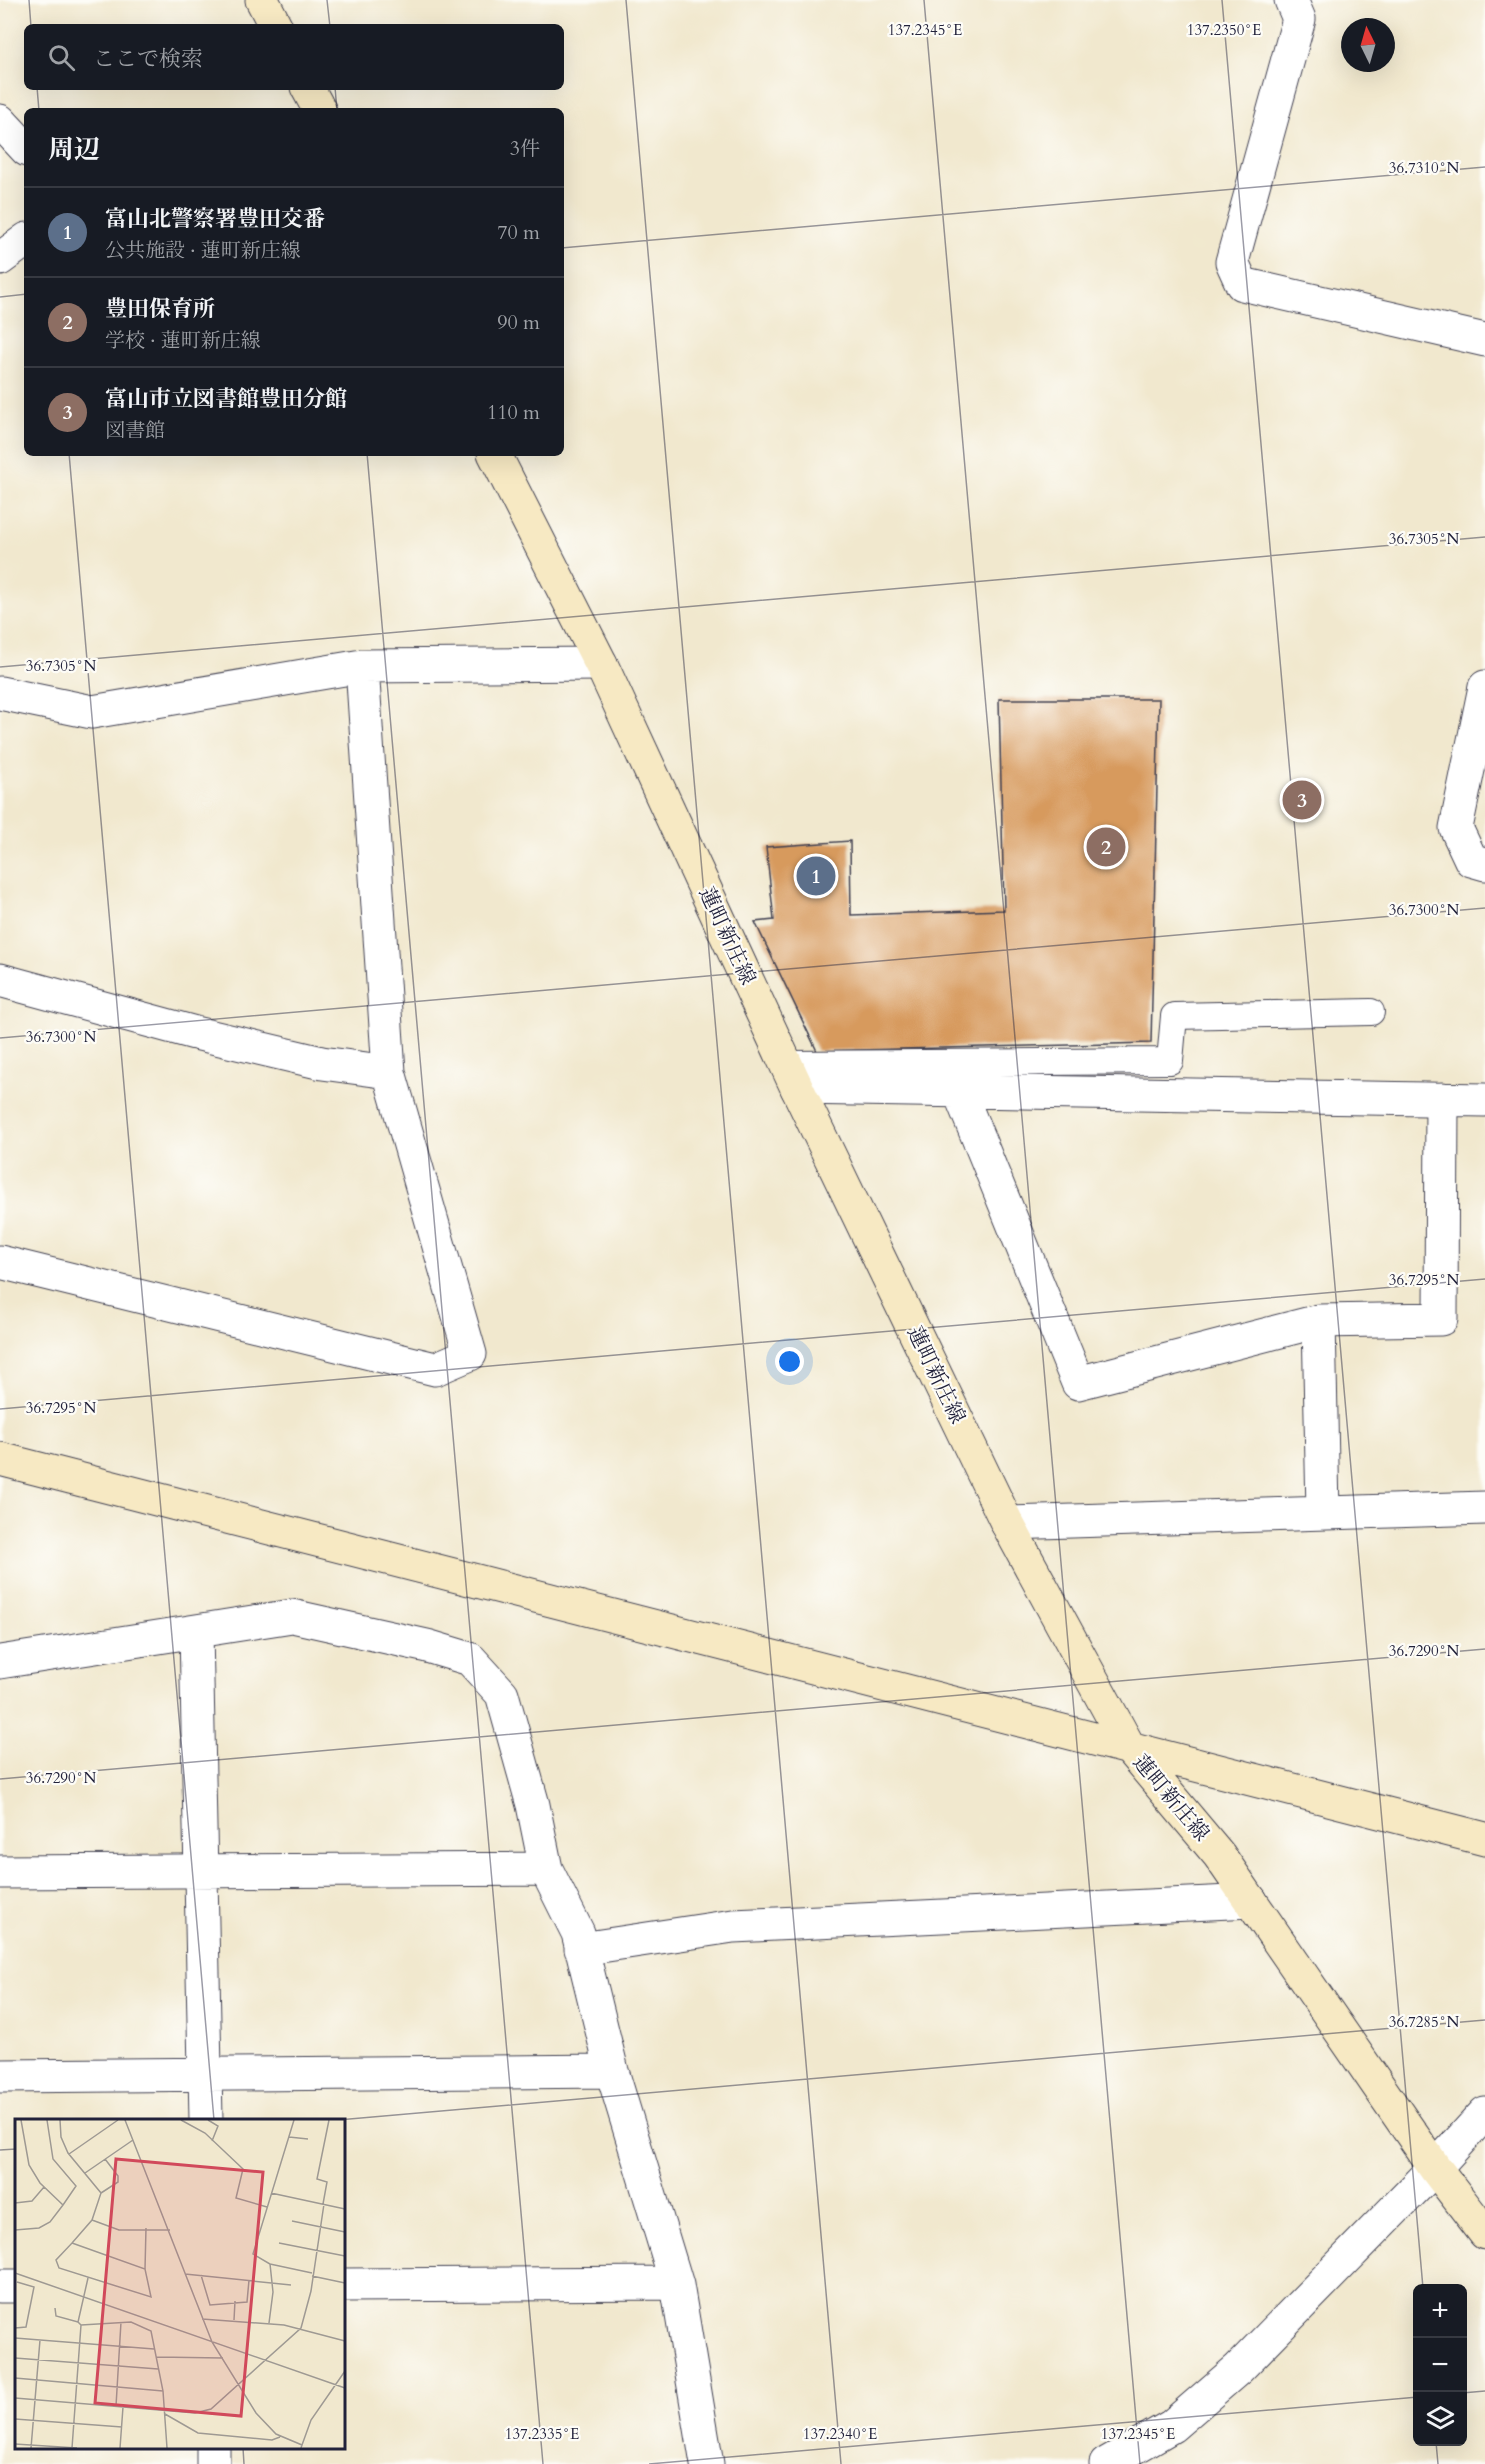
<!DOCTYPE html>
<html lang="ja">
<head>
<meta charset="utf-8">
<style>
  body { margin:0; font-family:Cardo,"Noto Serif JP",serif; background:#20242c; color:#f1f3f6 }
  .controls { position:absolute; right:18px; bottom:18px; display:grid; overflow:hidden; border-radius:9px; box-shadow:0 6px 24px #0002 }
  .controls button { width:54px; height:54px; display:grid; place-items:center; padding:0; border:0; border-bottom:2px solid #363941; background:#171b24; color:#f1f3f6; font:30px sans-serif }
  .compass { position:absolute; left:1341px; top:18px; width:54px; height:54px; border-radius:50%; background:#171b24; box-shadow:0 6px 24px #0002; rotate:355deg }
  .you { position:absolute; left:790px; top:1362px; width:21px; height:21px; margin:-15px; border:4px solid #fff; border-radius:50%; background:#1a73e8; box-shadow:0 0 0 9px #1a73e833 }
  .badge { display:grid; place-items:center; width:39px; height:39px; border-radius:50%; background:#d1495b; color:#fff; font-size:20px; font-weight:700 }
  .pin { position:absolute; translate:-50% -50%; border:3px solid #fff; box-shadow:0 2px 6px #0006 }
  .list { margin:0; padding:0; list-style:none }
  h2 { display:flex; justify-content:space-between; align-items:center; height:78px; margin:0; padding:0 24px; font-size:26px }
  h2 small { font-size:20px; font-weight:400; color:#9ea1a6 }
  .list li { display:grid; grid-template-columns:39px 1fr auto; gap:18px; align-items:center; box-sizing:border-box; height:90px; padding:0 24px; border-top:2px solid #363941 }
  .list b { display:block; font-size:22px; white-space:nowrap }
  .list p { margin:0; font-size:20px; white-space:nowrap; color:#9ea1a6 }
  .list em { font-size:20px; font-style:normal; color:#9ea1a6 }
  .icon { flex:none; width:33px; height:33px; fill:none; stroke:currentColor; stroke-width:2; stroke-linecap:round; stroke-linejoin:round }
  .map { position:relative; flex:none; width:1485px; height:2464px; overflow:hidden }
  .search { position:absolute; background:#171b24; box-shadow:0 6px 24px #0002; left:24px; top:24px; width:540px; height:66px; display:flex; align-items:center; gap:15px; box-sizing:border-box; padding:0 21px; border-radius:9px; color:#9ea1a6; font-size:22px }
  .panel { position:absolute; background:#171b24; box-shadow:0 6px 24px #0002; left:24px; top:108px; width:540px; height:348px; border-radius:9px }
  .map>svg:first-child { display:block }
</style>
</head>
<body>
<div class="map">
<svg width="1485" height="2464" viewBox="0 0 1485 2464">
  <rect width="100%" height="100%" fill="#fdfcf7"/>
  <filter id="ink" filterUnits="userSpaceOnUse"><feTurbulence type="fractalNoise" baseFrequency=".0167" numOctaves="2"/><feDisplacementMap in="SourceGraphic" scale="12" xChannelSelector="R" yChannelSelector="G"/><feConvolveMatrix kernelMatrix="1 2 1 2 8 2 1 2 1" color-interpolation-filters="sRGB"/></filter>
  <filter id="wash" filterUnits="userSpaceOnUse"><feTurbulence type="fractalNoise" baseFrequency=".008" numOctaves="4" result="noise"/><feDisplacementMap in="SourceGraphic" scale="24" xChannelSelector="R" yChannelSelector="G"/><feGaussianBlur stdDeviation="1.35" result="paint"/><feColorMatrix in="noise" values="0 0 0 0 0 0 0 0 0 0 0 0 0 0 0 0 0 1.4 0 .05"/><feComposite in="paint" operator="in"/></filter>
  <g filter="url(#wash)">
    <rect width="100%" height="100%" fill="#f1e8ce"/>
    <g id="blocks">
      <path fill="#d79a5d" d="M 999,699 L 1159,699 L 1151,1043 L 817,1051 L 755,922 L 774,920 L 766,847 L 850,841 L 851,915 L 1004,910 Z"/>
    </g>
  </g>
  <g filter="url(#ink)">
    <use href="#blocks" fill-opacity="0" stroke="#414051" stroke-width="1.5"/>
    <g fill="none" stroke-linecap="round" stroke-linejoin="round">
      <g stroke="#414051" stroke-width="28">
        <path id="lane" d="M 786,1064 L 1170,1061 L 1174,1016 L 1371,1012"/>
      </g>
      <g stroke="#414051" stroke-width="35">
        <path id="street" d="M 1291,0 L 1299,19 L 1232,262 L 1242,284 L 1485,340
          M 0,121 L 27,150
          M 0,259 L 27,239
          M 362,666 L 389,1072
          M 1485,687 L 1456,828 L 1471,860 L 1485,864
          M 0,693 L 92,712 L 362,666 L 601,664
          M 0,980 L 195,1033 L 322,1063 L 389,1072 L 470,1354 L 435,1369 L 0,1262
          M 797,1088 L 1485,1100
          M 959,1091 L 1078,1383 L 1319,1321 L 1441,1319 L 1442,1099
          M 1319,1321 L 1323,1512
          M 1007,1523 L 1485,1508
          M 196,1631 L 206,2120
          M 0,1662 L 292,1616 L 427,1646 L 470,1659 L 502,1694 L 533,1805 L 546,1869 L 578,1933 L 612,2071 L 677,2285 L 707,2464
          M 0,1872 L 546,1869
          M 581,1949 L 733,1926 L 1251,1901
          M 0,2076 L 612,2071
          M 344,2285 L 676,2283
          M 0,2286 L 16,2286
          M 213,2448 L 213,2464
          M 1106,2464 L 1172,2426 L 1238,2369 L 1435,2168 L 1485,2113"/>
      </g>
      <g stroke="#414051" stroke-width="35">
        <path id="secondary" d="M 262,0 L 276,27
          M 307,87 L 320,111
          M 494,453 L 601,664 L 797,1088 L 1007,1523 L 1130,1749 L 1219,1855 L 1435,2168 L 1485,2233
          M 0,1459 L 1485,1839"/>
      </g>
      <use href="#lane" stroke="#fff" stroke-width="26"/>
      <use href="#street" stroke="#fff" stroke-width="33"/>
      <use href="#secondary" stroke="#f7e9c3" stroke-width="33"/>
    </g>
  </g>
  <path fill="none" stroke="#22223b" stroke-width="1.5" stroke-opacity="0.45" d="M 29,0 L 31,27M 327,0 L 330,27M 626,0 L 841,2464M 924,0 L 1140,2464M 1222,0 L 1423,2288M 37,87 L 39,111M 335,87 L 337,111M 561,248 L 1485,167M 0,297 L 27,294M 69,453 L 214,2120M 367,453 L 543,2464M 0,667 L 1485,537M 0,1038 L 1485,908M 0,1409 L 1485,1279M 0,1779 L 1485,1649M 338,2120 L 1485,2020M 0,2150 L 16,2149M 1462,2393 L 1485,2391M 1436,2442 L 1438,2464M 243,2448 L 244,2464M 649,2464 L 1418,2397"/>
  <g text-anchor="middle" dominant-baseline="central" stroke-width="4.5" stroke-linejoin="round" paint-order="stroke">
    <g font-size="21" fill="#22223b" stroke="#fdfcf7">
      <text transform="translate(727 936) rotate(65)">蓮町新庄線</text>
      <text transform="translate(936 1375) rotate(64)">蓮町新庄線</text>
      <text transform="translate(1171 1798) rotate(50)">蓮町新庄線</text>
    </g>
  </g>
  <g transform="translate(15 2119)">
    <rect width="330" height="330" fill="#f1e8ce"/>
    <path fill="none" stroke="#9e9993" stroke-width="1.5" d="M 32,1 L 38,40 L 61,67 L 48,86M 45,1 L 46,18 L 53,34 L 86,74 L 77,101 L 57,124M 110,1 L 197,223 L 241,294 L 261,315 L 287,326 L 286,329M 166,1 L 190,14 L 228,50 L 221,79 L 252,88M 193,1 L 203,7 L 197,22M 274,18 L 293,20M 54,35 L 103,1M 70,54 L 118,21M 86,74 L 103,63 L 103,57 L 90,40M 256,74 L 330,90M 0,84 L 17,82 L 29,68M 308,85 L 312,63 L 302,60 L 314,1M 77,101 L 104,111 L 155,111M 277,102 L 330,113M 0,111 L 24,109 L 35,103 L 48,86 L 25,64 L 14,46 L 6,1M 57,124 L 130,150 L 136,178 L 44,149 L 41,141 ZM 264,124 L 330,137M 255,145 L 297,154M 130,150 L 131,109M 0,154 L 330,269M 170,155 L 276,166M 186,156 L 195,186 L 232,183 L 234,161M 297,157 L 330,164M 40,189 L 41,197 L 63,203M 187,200 L 269,206 L 330,222M 219,201 L 220,182M 254,204 L 258,173 L 255,145 L 238,135 L 279,1M 66,206 L 116,203 L 136,212 L 148,272 L 152,329M 0,209 L 11,208 L 19,168 L 2,163M 0,219 L 139,230M 141,238 L 208,239M 0,239 L 143,250M 0,259 L 148,272M 0,279 L 180,294 L 196,290 L 286,209 L 296,172 L 309,85M 101,287 L 106,203M 150,295 L 183,314 L 257,321 L 265,318M 0,300 L 107,308M 0,325 L 62,329M 287,326 L 296,301 L 330,252M 16,329 L 25,221M 57,329 L 66,206 L 63,203 L 73,159M 105,329 L 108,288"/>
    <path fill="#d1495b" fill-opacity="0.15" stroke="#d1495b" stroke-width="3" d="M 101,40 L 248,53 L 226,297 L 80,284 Z"/>
    <rect width="330" height="330" fill="none" stroke="#22223b" stroke-width="3"/>
  </g>
  <g font-size="15" text-anchor="middle" fill="#22223b" stroke="#fdfcf7" stroke-width="4.5" stroke-linejoin="round" paint-order="stroke">
    <text x="925" y="35">137.2345°E</text>
    <text x="1224" y="35">137.2350°E</text>
    <text x="1424" y="173">36.7310°N</text>
    <text x="1424" y="544">36.7305°N</text>
    <text x="61" y="671">36.7305°N</text>
    <text x="1424" y="915">36.7300°N</text>
    <text x="61" y="1042">36.7300°N</text>
    <text x="1424" y="1285">36.7295°N</text>
    <text x="61" y="1413">36.7295°N</text>
    <text x="1424" y="1656">36.7290°N</text>
    <text x="61" y="1783">36.7290°N</text>
    <text x="1424" y="2027">36.7285°N</text>
    <text x="542" y="2439">137.2335°E</text>
    <text x="840" y="2439">137.2340°E</text>
    <text x="1138" y="2439">137.2345°E</text>
  </g>
</svg>
<div class="controls">
<button>+</button>
<button>−</button>
<button><svg class="icon" aria-label="layers" viewBox="0 0 24 24"><path d="M12 4l9 5-9 5-9-5zM3 14l9 5 9-5"/></svg></button>
</div>
<svg class="compass" viewBox="-18 -18 36 36"><path d="M0-13l5 13h-10z" fill="#e53935"/><path d="M0 13l5-13h-10z" fill="#9ea1a6"/></svg>
<div class="you"></div>
<div class="pin badge" style="left:816px;top:876px;background:#5c6f8a">1</div>
<div class="pin badge" style="left:1106px;top:847px;background:#8d6e63">2</div>
<div class="pin badge" style="left:1302px;top:800px;background:#8d6e63">3</div>
<div class="search"><svg class="icon" aria-label="search" viewBox="0 0 24 24"><circle cx="10" cy="10" r="6"/><path d="M15 15l6 6"/></svg>ここで検索</div>
<section class="panel">
<h2>周辺<small>3件</small></h2>
<ul class="list">
<li><span class="badge" style="background:#5c6f8a">1</span><div><b>富山北警察署豊田交番</b><p>公共施設 · 蓮町新庄線</p></div><em>70 m</em></li>
<li><span class="badge" style="background:#8d6e63">2</span><div><b>豊田保育所</b><p>学校 · 蓮町新庄線</p></div><em>90 m</em></li>
<li><span class="badge" style="background:#8d6e63">3</span><div><b>富山市立図書館豊田分館</b><p>図書館</p></div><em>110 m</em></li>
</ul>
</section>
</div>
</body>
</html>
